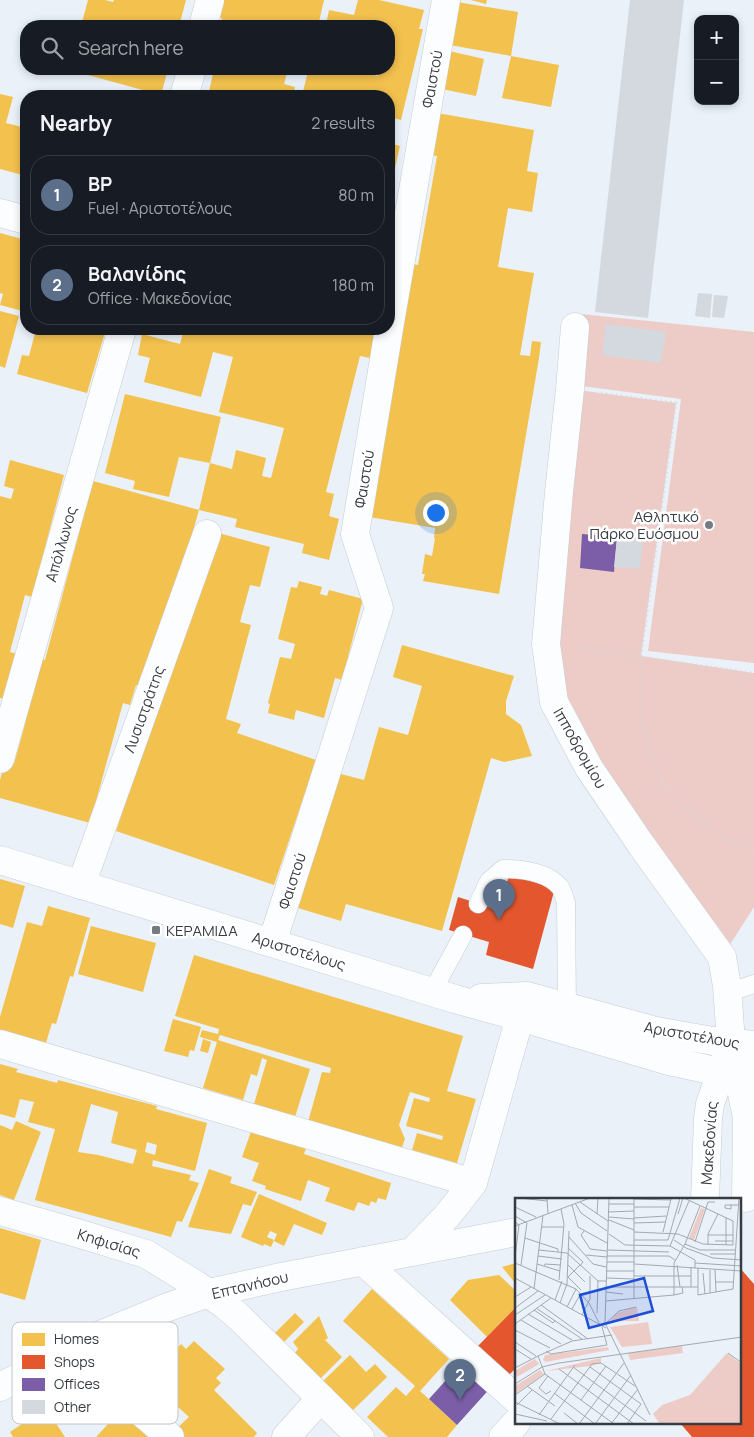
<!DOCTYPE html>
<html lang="en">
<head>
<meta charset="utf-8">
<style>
  body { margin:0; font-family:Manrope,sans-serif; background:#242831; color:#f1f3f6 }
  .controls { position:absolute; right:15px; top:15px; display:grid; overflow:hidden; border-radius:10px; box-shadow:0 2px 8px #0003 }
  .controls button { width:45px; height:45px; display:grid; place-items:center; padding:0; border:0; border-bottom:1px solid #363941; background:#171b24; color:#f1f3f6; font:25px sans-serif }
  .you { position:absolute; left:435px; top:512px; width:18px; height:18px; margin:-12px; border:4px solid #fff; border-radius:50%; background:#1a73e8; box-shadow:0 0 0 8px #1a73e833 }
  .badge { display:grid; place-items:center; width:32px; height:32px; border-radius:50%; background:#2563eb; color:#fff; font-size:16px; font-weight:700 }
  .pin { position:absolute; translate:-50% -41px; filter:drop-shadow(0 1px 2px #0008) }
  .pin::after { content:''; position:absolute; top:26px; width:18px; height:15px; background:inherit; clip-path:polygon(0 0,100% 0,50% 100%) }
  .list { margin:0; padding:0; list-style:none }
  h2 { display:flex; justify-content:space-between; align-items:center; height:65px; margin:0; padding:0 20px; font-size:21px }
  h2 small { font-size:16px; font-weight:400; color:#9ea1a6 }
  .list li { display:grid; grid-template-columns:32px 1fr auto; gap:15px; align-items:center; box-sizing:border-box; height:80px; margin:0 10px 10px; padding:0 10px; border:1px solid #363941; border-radius:20px }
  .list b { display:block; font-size:19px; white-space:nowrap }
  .list p { margin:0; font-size:16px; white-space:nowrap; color:#9ea1a6 }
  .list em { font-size:16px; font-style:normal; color:#9ea1a6 }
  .icon { flex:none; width:28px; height:28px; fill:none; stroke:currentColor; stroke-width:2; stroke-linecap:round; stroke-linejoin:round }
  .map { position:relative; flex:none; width:754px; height:1437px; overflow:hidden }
  .search { position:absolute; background:#171b24; box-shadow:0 2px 8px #0003; left:20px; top:20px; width:375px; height:55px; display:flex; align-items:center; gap:12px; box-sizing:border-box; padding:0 18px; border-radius:20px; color:#9ea1a6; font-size:19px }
  .panel { position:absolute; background:#171b24; box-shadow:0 2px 8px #0003; left:20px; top:90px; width:375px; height:245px; border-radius:20px }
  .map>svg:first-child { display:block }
</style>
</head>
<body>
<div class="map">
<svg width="754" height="1437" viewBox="0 0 754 1437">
  <rect width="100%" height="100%" fill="#eaf1f8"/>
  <path fill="#edccc7" d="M 581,314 L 754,332 L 754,663 L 648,651 L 681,399 L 574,385 Z
    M 570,389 L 676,403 L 641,656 L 754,673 L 754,907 L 722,957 L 589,768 L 546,644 Z"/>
  <path fill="#f2c14e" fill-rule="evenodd" d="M 88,0 L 105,0 L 113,2 L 114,0 L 186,0 L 179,26 L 81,26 Z
    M 221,0 L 324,0 L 318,26 L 220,26 L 222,18 L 217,17 Z
    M 358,0 L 379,0 L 424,10 L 419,29 L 423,29 L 401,120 L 389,117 L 389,96 L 302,96 L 308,71 L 302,69 L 361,69 L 361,72 L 378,76 L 379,69 L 389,69 L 389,26 L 334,26 L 326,24 L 329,10 L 354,15 Z
    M 471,0 L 487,0 L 486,4 Z
    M 457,2 L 518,12 L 511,56 L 450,45 Z
    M 445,50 L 484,59 L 476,96 L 437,88 Z
    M 511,56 L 559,65 L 551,107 L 502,98 Z
    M 66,69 L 168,69 L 161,95 Z
    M 214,69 L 288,69 L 284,84 L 295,87 L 293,96 L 208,96 Z
    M 0,94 L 13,97 L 6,123 L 26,128 L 26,176 L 0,169 Z
    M 431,112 L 534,130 L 527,171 L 538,173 L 532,212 L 508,208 L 498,267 L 534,273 L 520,355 L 530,356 L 532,341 L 541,342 L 539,358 L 499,594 L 423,581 L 425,574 L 422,574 L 425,554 L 432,556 L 435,538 L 434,538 L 435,528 L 369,517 L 412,264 L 418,265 L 437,156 L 424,154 Z
    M 389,143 L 400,146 L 391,185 L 389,185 Z
    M 0,233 L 26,240 L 26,312 L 0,305 L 3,294 L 0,293 Z
    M 0,311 L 19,316 L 5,368 L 0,366 Z
    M 36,329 L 106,329 L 87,393 L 17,374 L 22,355 L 29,356 Z
    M 184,329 L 355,329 L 376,334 L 370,358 L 360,356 L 326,492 L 334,494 L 329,516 L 339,519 L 329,560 L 302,553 L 304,544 L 235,527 L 237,519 L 199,510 L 148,689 L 136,685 L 130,705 L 123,703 L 90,823 L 0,798 L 0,780 L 5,762 L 14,764 L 25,724 L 21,723 L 39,658 L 45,660 L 93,481 L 199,510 L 210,463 L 179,457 L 169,497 L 133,489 L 135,481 L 105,473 L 125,394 L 221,417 L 210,463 L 232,469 L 236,450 L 266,458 L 262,476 L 271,478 L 284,428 L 219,412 L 233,357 L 213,352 L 201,397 L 144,382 L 150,358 L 138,355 L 142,334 L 180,344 Z
    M 10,460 L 64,475 L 32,597 L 25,595 L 10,652 L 18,654 L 5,699 L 0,698 L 0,496 L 11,499 L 14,489 L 4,486 Z
    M 215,532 L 270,547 L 260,587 L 250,585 L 240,622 L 251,625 L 226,719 L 241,724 L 237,733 L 316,760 L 274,885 L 116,831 Z
    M 299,581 L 322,587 L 320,594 L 327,596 L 329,590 L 363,599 L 342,680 L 335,678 L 324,718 L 296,710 L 294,720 L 268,713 L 270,704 L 268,703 L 280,657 L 291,659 L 295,644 L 278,639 L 291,587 L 297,588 Z
    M 402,645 L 514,676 L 506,701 L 506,714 L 521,725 L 532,756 L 504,762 L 491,758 L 442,931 L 346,904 L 341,921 L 298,908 L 337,773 L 364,780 L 379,727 L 408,735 L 422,686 L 393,677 Z
    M 0,879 L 25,886 L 13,928 L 0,924 Z
    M 48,906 L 90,918 L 73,977 L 70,976 L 56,1024 L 52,1023 L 45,1046 L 0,1034 L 0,1017 L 27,922 L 42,926 Z
    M 91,926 L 156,943 L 143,992 L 78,974 Z
    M 194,955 L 463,1036 L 447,1091 L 476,1099 L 457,1163 L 412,1150 L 417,1133 L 442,1140 L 443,1136 L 406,1126 L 414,1098 L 429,1102 L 430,1098 L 410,1092 L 399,1125 L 405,1139 L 401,1150 L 308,1122 L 322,1072 L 330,1073 L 331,1068 L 220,1035 L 218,1040 L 310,1069 L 295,1117 L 254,1104 L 267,1060 L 262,1058 L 257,1076 L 251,1074 L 243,1100 L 203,1088 L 217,1042 L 200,1037 L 202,1030 L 218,1034 L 219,1029 L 175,1016 Z
    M 173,1019 L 201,1027 L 194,1051 L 190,1050 L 188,1057 L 164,1051 Z
    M 203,1039 L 211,1042 L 208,1053 L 200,1051 Z
    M 0,1064 L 18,1069 L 16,1072 L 57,1083 L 58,1080 L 157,1106 L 156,1109 L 207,1123 L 195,1171 L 153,1160 L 152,1166 L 191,1175 L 189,1180 L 199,1183 L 182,1222 L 177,1221 L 171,1237 L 35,1200 L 55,1129 L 28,1122 L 34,1102 L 20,1099 L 15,1118 L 0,1114 ZM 91,1104 L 118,1112 L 111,1143 L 137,1150 L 133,1164 L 98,1155 L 78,1152 ZM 147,1142 L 157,1145 L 155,1155 L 145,1152 Z
    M 16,1121 L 41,1132 L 14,1200 L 0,1195 L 0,1125 L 12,1130 Z
    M 253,1126 L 307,1145 L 304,1154 L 391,1183 L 386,1200 L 378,1198 L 376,1203 L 371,1201 L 369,1206 L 358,1202 L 354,1211 L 325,1201 L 330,1188 L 308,1180 L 301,1201 L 265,1189 L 266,1186 L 252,1181 L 259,1163 L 242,1157 Z
    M 209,1169 L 232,1177 L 230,1183 L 257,1192 L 251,1206 L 243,1204 L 231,1234 L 188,1227 Z
    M 259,1194 L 327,1223 L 322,1235 L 294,1224 L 284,1246 L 274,1241 L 277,1234 L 270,1231 L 267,1237 L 274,1240 L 271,1247 L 264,1244 L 263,1246 L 241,1237 Z
    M 0,1228 L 41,1240 L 25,1300 L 0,1293 Z
    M 516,1263 L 516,1284 L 502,1267 Z
    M 499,1275 L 516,1291 L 516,1307 L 487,1337 L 450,1300 L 468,1280 Z
    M 372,1289 L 449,1359 L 420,1391 L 457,1425 L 447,1437 L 388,1437 L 367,1417 L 396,1387 L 406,1396 L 415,1386 L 343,1321 Z
    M 295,1313 L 304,1322 L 283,1343 L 274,1334 Z
    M 319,1316 L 328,1338 L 325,1340 L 342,1357 L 320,1379 L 294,1354 L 298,1349 L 293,1342 Z
    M 194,1341 L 225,1369 L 216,1378 L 221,1383 L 214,1390 L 257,1433 L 254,1437 L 180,1437 L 174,1431 L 189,1417 L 148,1380 L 181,1344 L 186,1349 Z
    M 350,1355 L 366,1372 L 375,1364 L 387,1377 L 351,1412 L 322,1382 Z
    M 46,1408 L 65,1437 L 13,1437 L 10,1432 Z
    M 121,1410 L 150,1437 L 96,1437 Z"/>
  <path fill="#e4572e" d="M 509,875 L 555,888 L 533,969 L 486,955 L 489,942 L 449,930 L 458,897 L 499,910 Z
    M 740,1268 L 754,1284 L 754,1437 L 692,1437 L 680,1423 L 740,1423 Z
    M 516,1307 L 516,1368 L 507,1377 L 477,1347 Z"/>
  <path fill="#7b5ea7" d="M 582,534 L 617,537 L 614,572 L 580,568 Z
    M 465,1359 L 494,1384 L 457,1425 L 429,1399 Z"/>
  <path fill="#d4d9df" d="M 630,0 L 684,0 L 648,318 L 595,312 Z
    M 698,293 L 712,294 L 710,318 L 695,316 Z
    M 714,295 L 728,296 L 724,318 L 712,317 Z
    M 606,324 L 666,332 L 661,363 L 602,355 Z
    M 617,538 L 643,540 L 640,569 L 614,567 Z"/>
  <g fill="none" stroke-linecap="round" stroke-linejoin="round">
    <g stroke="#c6ccd2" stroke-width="19">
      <path id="service" d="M 478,904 L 489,881 L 503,869 C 521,869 547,872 560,887 C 563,891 564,898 566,902 L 567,1008
        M 432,992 L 463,935
        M 727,993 L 754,984"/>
    </g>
    <g stroke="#c6ccd2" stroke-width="29">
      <path id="minor" d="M 203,26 L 210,0
        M 184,96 L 192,69
        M 0,213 L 26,220
        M 575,327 L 570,389 L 559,492 L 546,644 L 554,702 L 589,768 L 642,846 L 722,957 L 727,986 L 731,1043
        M 0,759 L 122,329
        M 81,885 L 207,534
        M 272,943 L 379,608 L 355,534 L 391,317 L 446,0
        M 0,1044 L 473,1183
        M 0,1211 L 77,1233 L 146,1254 L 195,1284 L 225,1305 L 239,1317 L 360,1437
        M 412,1252 L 447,1216 L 473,1183 L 520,1017
        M 363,1261 L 516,1399
        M 69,1350 L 170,1437
        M 0,1387 L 98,1336 L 168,1307 L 209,1293 L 281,1277 L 516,1232
        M 286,1437 L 321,1398"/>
    </g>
    <g stroke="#c6ccd2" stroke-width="29">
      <path id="tertiary" d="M 733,1049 L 747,1118 L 746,1198
        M 705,1200 L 708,1118 L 710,1104 L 731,1043
        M 503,1437 L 516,1423"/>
    </g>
    <g stroke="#c6ccd2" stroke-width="29">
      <path id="secondary" d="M 0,860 L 455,999 L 520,1017 L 669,1061 L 720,1072 L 754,1072
        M 481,998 L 527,996 L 656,1031 L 713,1041 L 754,1045"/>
    </g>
    <path stroke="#d6d8db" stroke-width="3" stroke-dasharray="1 4" stroke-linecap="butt" d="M 601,393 L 676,403 L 641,657 L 641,697 L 644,730 L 663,782 L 682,805 L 720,835 L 754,851
      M 577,648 L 754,673
      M 646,796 L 663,782"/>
    <use href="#service" stroke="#fcfdfe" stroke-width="18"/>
    <use href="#minor" stroke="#fcfdfe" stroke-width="28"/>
    <use href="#tertiary" stroke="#fcfdfe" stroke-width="28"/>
    <use href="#secondary" stroke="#fcfdfe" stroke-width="28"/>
  </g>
  <g fill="#767b82" stroke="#fff" stroke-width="2">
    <circle cx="709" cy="525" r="5"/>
    <rect x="151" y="925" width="10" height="10" rx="2.5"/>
  </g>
  <g text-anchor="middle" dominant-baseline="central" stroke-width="5" stroke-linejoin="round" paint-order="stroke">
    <g font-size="15" fill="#373c42" stroke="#fff">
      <text transform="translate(432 79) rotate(-80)">Φαιστού</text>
      <text transform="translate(364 479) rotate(-81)">Φαιστού</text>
      <text transform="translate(61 544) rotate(-74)">Απόλλωνος</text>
      <text transform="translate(144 709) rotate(-70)">Λυσιστράτης</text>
      <text transform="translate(580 748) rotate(60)">Ιπποδρομίου</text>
      <text transform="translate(292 881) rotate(-72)">Φαιστού</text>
      <text transform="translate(299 951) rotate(17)">Αριστοτέλους</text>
      <text transform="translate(692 1035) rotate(10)">Αριστοτέλους</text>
      <text transform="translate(709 1143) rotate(-86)">Μακεδονίας</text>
      <text transform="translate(109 1243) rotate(17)">Κηφισίας</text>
      <text transform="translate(250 1285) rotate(-13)">Επτανήσου</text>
    </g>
    <g font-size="15" fill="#373c42" stroke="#fff" text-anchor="end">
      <text x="699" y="516">Αθλητικό<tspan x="699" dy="17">Πάρκο Ευόσμου</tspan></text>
      <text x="166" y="930" text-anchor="start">ΚΕΡΑΜΙΔΑ</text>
    </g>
  </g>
  <g transform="translate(515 1198)">
    <rect width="226" height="226" fill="#eaf1f8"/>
    <path d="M 186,10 L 190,11 L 179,42 L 174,40 ZM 122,109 L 124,123 L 95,123 L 102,115 ZM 133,124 L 137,146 L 107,149 L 95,129 ZM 167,148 L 168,155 L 115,162 L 113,155 ZM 93,149 L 94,152 L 31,164 L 28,162 L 30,157 ZM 212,155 L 226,166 L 226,226 L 145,226 L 138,216 L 147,207 L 175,197 ZM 86,160 L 86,165 L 75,168 L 31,173 ZM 20,161 L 24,166 L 2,179 L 0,173 ZM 25,172 L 29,176 L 0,196 L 0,188 Z" fill="#edccc7"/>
    <path fill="none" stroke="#a2a9af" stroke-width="1" d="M 4,0 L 32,3M 32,0 L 33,15M 94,0 L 90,125 L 135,217M 119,0 L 119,101M 119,1 L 156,2M 65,4 L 93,23M 60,5 L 66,15 L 92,33M 94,6 L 119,6M 57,7 L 63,29 L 92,45M 216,7 L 216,11 L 210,10 L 210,7 L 224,7M 0,9 L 21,19M 119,9 L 154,9M 93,14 L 119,13M 82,16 L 83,0M 163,16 L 168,0M 0,18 L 12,25 L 6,67M 94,19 L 119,21M 119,20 L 151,18M 94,22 L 119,32M 0,24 L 4,27 L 0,59M 119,25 L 150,24M 0,28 L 75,0M 27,29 L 48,29M 69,33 L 66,37 L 75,51 L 92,53M 119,34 L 163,36 L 188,46 L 218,47 L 218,23 L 169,0M 148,34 L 156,1M 94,36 L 110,47 L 155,48 L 180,62 L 180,70M 193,37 L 218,37M 54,39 L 78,66 L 91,69M 10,40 L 43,51 L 43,54M 119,42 L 153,42 L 165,0M 159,42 L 171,50 L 198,60 L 227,62M 200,43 L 218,43M 180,44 L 193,4 L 200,4M 170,46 L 185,52 L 220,52M 193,47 L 193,36 L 203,16M 211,47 L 211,20M 155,48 L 174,3M 53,50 L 68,64 L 65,68M 24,52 L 52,55 L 83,83 L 91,83M 93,52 L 154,54M 195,56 L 220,56M 71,57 L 92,59M 23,58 L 47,61M 92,58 L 154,58 L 160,62M 92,64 L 119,64M 0,65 L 61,91 L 74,105 L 85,127M 180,65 L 227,68M 22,66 L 45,73M 119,66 L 227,73M 53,67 L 70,84M 162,67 L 165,89M 29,68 L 30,66 L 46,67M 176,69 L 176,89M 183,70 L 183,97 L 218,91 L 224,0M 195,72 L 195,95M 200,72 L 201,94M 91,73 L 119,73M 188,75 L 190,96M 119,78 L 176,78M 53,79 L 66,92M 53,79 L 65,67M 0,80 L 91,130M 92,80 L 119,81M 44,82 L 49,26 L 46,11M 201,84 L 219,84M 91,89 L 183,89M 19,91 L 28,17M 91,94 L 108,96M 159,97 L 159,65 L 170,46 L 185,8M 0,99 L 16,89M 40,102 L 47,83M 91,103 L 159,97 L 168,95 L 167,89M 45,105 L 52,86 L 54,33M 26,107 L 73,141M 52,109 L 61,91M 0,110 L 23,93M 21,110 L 67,141M 57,111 L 66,95M 19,112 L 38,125 L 40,123M 82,115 L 83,83M 13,116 L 57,142M 0,117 L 30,97M 67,117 L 75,101 L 75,78M 6,122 L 46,146M 0,126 L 36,100M 90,126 L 104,113 L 121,109M 0,132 L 35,150M 0,144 L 21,158M 0,151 L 16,161M 31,153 L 36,156 L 92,147 L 87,129M 213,155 L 227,165M 23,158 L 30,176 L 99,226M 23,158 L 57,143 L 97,137M 58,169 L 131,223M 75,169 L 126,206 L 112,226M 0,170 L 23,158M 44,171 L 119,226M 33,178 L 24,190 L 31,196 L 36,193M 0,186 L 27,169 L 44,165 L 227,139M 12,188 L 40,208M 39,195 L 80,226M 0,197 L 30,176M 66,202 L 91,168M 0,204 L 45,226M 2,207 L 17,192M 49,215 L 63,226M 0,216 L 32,223M 24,217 L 60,167M 36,221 L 77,166 L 86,165 L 120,188M 64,226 L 109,165M 80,226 L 116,177M 96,226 L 123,191"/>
    <path fill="#1d4ed8" fill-opacity="0.15" stroke="#1d4ed8" stroke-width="2.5" d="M 129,80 L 138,113 L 74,130 L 65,97 Z"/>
    <rect width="226" height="226" fill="none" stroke="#373c42" stroke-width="2.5"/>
  </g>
  <rect x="12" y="1322" width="166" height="102" rx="8" fill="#fff" stroke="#c3c4c6" stroke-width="1"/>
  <rect x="22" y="1333" width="23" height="13" fill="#f2c14e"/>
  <rect x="22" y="1355" width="23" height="14" fill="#e4572e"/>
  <rect x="22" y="1378" width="23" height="13" fill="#7b5ea7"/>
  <rect x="22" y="1400" width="23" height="14" fill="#d4d9df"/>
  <g font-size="14" fill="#373c42">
    <text x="54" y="1344">Homes</text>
    <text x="54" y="1367">Shops</text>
    <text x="54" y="1389">Offices</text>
    <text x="54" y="1412">Other</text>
  </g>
</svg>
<div class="controls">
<button>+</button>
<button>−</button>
</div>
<div class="you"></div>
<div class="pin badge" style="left:499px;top:920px;background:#5c6f8a">1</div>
<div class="pin badge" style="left:460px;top:1400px;background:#5c6f8a">2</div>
<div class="search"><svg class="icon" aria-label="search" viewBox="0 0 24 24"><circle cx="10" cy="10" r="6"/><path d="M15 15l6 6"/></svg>Search here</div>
<section class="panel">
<h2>Nearby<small>2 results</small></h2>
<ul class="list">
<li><span class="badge" style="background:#5c6f8a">1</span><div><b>BP</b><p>Fuel · Αριστοτέλους</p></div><em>80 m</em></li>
<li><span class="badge" style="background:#5c6f8a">2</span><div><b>Βαλανίδης</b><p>Office · Μακεδονίας</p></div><em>180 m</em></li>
</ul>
</section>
</div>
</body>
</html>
